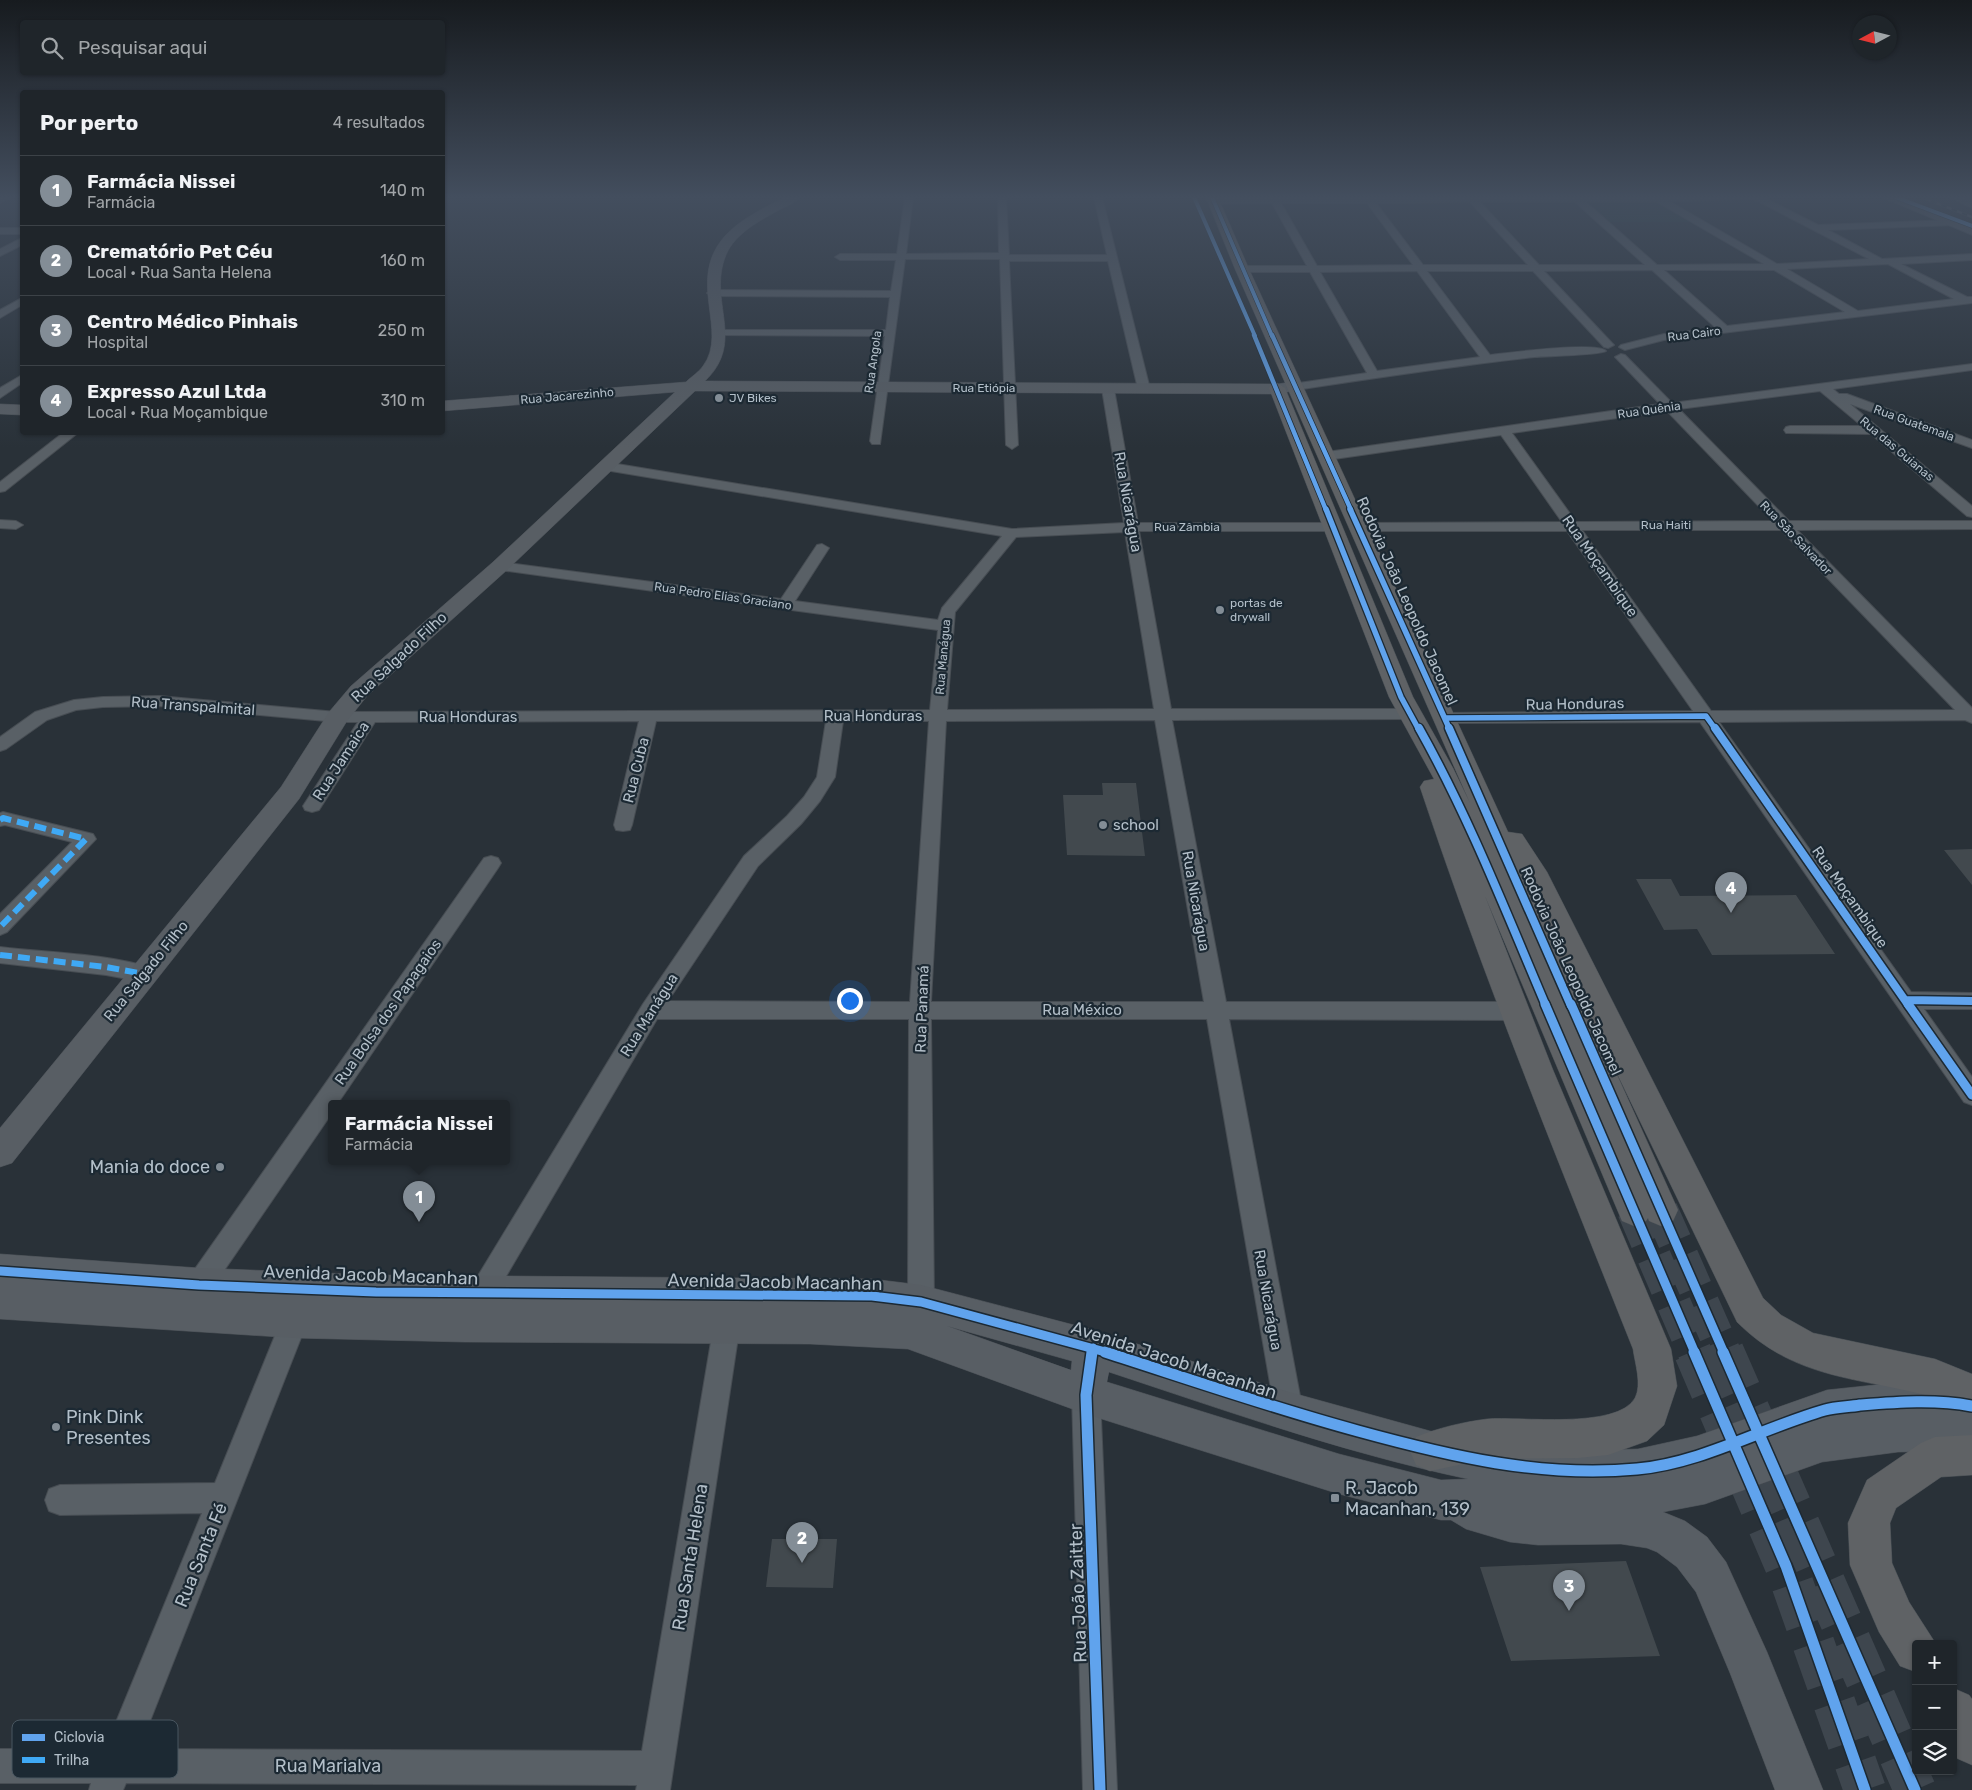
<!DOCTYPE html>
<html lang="pt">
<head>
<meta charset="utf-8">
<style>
  body { margin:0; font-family:Rubik,sans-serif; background:#2c3136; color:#f1f3f6 }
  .controls { position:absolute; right:15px; bottom:15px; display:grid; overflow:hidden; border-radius:5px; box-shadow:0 1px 4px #0004 }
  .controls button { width:45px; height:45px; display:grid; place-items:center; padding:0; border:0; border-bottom:1px solid #3c4247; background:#1f252a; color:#f1f3f6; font:25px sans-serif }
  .compass { position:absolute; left:1852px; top:15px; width:45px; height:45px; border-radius:50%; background:#1f252a; box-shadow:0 1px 4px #0004; rotate:263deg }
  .you { position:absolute; left:849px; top:1000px; width:18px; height:18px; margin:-12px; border:4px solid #fff; border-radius:50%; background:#1a73e8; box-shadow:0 0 0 8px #1a73e833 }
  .badge { display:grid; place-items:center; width:32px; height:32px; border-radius:50%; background:#838d96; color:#fff; font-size:16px; font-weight:700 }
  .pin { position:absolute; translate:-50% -41px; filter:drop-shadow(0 1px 2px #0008) }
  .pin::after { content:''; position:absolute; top:26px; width:18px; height:15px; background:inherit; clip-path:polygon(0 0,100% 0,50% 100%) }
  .popup { position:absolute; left:328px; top:1100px; width:182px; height:65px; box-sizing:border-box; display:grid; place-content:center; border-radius:5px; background:#1f252a; filter:drop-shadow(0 1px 4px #0005); font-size:16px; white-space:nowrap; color:#a1a5a8 }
  .popup b { font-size:19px; color:#f1f3f6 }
  .popup::after { content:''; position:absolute; left:50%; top:100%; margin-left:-10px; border:10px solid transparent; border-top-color:#1f252a }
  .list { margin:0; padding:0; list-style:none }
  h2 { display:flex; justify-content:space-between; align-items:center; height:65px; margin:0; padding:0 20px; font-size:21px }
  h2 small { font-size:16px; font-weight:400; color:#a1a5a8 }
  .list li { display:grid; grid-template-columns:32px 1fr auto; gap:15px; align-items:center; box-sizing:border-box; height:70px; padding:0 20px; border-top:1px solid #3c4247 }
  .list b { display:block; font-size:19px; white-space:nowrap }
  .list p { margin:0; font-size:16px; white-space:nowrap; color:#a1a5a8 }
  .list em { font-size:16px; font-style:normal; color:#a1a5a8 }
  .icon { flex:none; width:28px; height:28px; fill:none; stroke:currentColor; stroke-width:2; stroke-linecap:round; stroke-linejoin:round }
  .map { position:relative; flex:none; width:1972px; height:1790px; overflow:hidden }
  .search { position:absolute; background:#1f252a; box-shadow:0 1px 4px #0004; left:20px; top:20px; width:425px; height:55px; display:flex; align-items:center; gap:12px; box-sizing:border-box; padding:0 18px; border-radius:5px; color:#a1a5a8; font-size:19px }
  .panel { position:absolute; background:#1f252a; box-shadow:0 1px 4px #0004; left:20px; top:90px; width:425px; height:345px; border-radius:5px }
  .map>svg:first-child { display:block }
</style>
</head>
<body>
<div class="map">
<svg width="1972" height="1790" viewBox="0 0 1972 1790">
  <rect width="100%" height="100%" fill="#293138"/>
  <path fill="#263d3e" d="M 1577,199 L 1659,199 L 1696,222 L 1603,222 Z"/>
  <path fill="#42494e" d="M 1102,783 L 1136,783 L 1145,856 L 1067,855 L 1063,795 L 1103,795 Z
    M 1972,849 L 1972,885 L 1944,850 Z
    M 1636,879 L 1671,879 L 1680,896 L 1796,895 L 1835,954 L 1712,955 L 1697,929 L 1664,930 Z
    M 772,1539 L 837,1539 L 833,1588 L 766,1587 Z
    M 1626,1561 L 1660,1656 L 1511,1661 L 1480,1567 Z"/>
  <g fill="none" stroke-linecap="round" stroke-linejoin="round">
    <path stroke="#3e464e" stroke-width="34" stroke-dasharray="34 17" stroke-linecap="butt" d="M 1634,1210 L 1695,1353
      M 1661,1210 L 1724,1353"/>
    <path stroke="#3e464e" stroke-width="42" stroke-dasharray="42 21" stroke-linecap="butt" d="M 1695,1352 L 1786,1566 L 1865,1790
      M 1723,1352 L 1915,1790"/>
    <g stroke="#474d53" stroke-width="2">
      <path id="street" d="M 0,197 L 11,197 L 0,203 Z
        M 905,197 L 913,197 L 906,254 L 999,253 L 998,197 L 1006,197 L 1009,255 L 1107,255 L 1094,197 L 1102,197 L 1150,389 L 1148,392 L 1140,392 L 1138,389 L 1108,261 L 1009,261 L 1018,445 L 1012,449 L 1006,445 L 1000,259 L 905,259 L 880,444 L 872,444 L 870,441 L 885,336 L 715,335 L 715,331 L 719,330 L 886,330 L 890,297 L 712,296 L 707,293 L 712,290 L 891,291 L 896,260 L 840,260 L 835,257 L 840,254 L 897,254 Z
        M 1269,197 L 1763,197 L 1818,225 L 1952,220 L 1955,221 L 1955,225 L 1828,230 L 1882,259 L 1972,254 L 1972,260 L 1901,264 L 1967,297 L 1972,297 L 1972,303 L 1664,340 L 1625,350 L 1619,347 L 1621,345 L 1664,334 L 1716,328 L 1652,270 L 1544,271 L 1612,343 L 1614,345 L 1608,348 L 1604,347 L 1533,271 L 1427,271 L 1490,355 C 1508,353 1596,341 1606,351 C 1601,355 1546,356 1535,357 C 1455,366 1375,378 1296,390 L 1292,388 L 1292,384 L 1367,373 L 1310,272 L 1242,272 L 1237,269 L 1242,266 L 1307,266 L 1272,203 L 1213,204 L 1209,201 L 1213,198 ZM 1754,199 L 1869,259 L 1777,264 L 1669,201 ZM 1470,202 L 1528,265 L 1423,265 L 1376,203 ZM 1480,202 L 1575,202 L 1645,265 L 1539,265 ZM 1586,202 L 1657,202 L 1764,264 L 1657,265 ZM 1281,203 L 1367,203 L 1413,265 L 1317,266 ZM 1888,264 L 1954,299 L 1858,311 L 1787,269 ZM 1664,270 L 1774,270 L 1845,312 L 1727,326 ZM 1417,271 L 1480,357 L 1377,371 L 1320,272 Z
        M 0,228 L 22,228 L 22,234 L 0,234 Z
        M 22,238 L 22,245 L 0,256 L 0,249 Z
        M 22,298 L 22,305 L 0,318 L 0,310 Z
        M 1621,354 L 1625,355 L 1672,403 L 1972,364 L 1972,370 L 1833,389 L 1839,394 L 1847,394 L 1972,440 L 1972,448 L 1850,404 L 1972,506 L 1972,517 L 1967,516 L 1871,434 L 1786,433 L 1784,430 L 1786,427 L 1790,426 L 1862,426 L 1820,391 L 1679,409 L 1789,521 L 1972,521 L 1972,529 L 1797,530 L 1972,708 L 1972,723 L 1965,720 L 1719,722 L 1911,992 L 1972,993 L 1972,1009 L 1924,1009 L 1972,1077 L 1972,1105 L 1964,1102 L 1700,722 L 1445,723 L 1439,722 L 1436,718 L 1439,714 L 1445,713 L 1693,711 L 1567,531 L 1359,531 L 1352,527 L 1359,523 L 1562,522 L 1501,435 L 1327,460 L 1321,456 L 1327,452 L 1660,404 L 1617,359 L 1615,357 ZM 1667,411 L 1773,521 L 1576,522 L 1512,433 ZM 1582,530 L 1781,530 L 1955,710 L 1711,711 Z
        M 22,375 L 22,383 L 0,398 L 0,388 Z
        M 1108,385 L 1114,389 L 1138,523 L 1333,523 L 1340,527 L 1333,531 L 1139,531 L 1171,709 L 1409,709 L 1415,710 L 1418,714 L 1415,718 L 1409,719 L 1172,720 L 1226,1002 L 1514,1002 L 1522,1005 L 1525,1011 L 1522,1017 L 1514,1020 L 1229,1019 L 1303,1412 L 1299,1422 L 1289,1426 L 1279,1422 L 1275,1412 L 1207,1019 L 931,1019 L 934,1302 L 930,1311 L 921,1315 L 912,1311 L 908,1302 L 909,1019 L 657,1019 L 488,1307 L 479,1311 L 470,1307 L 466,1298 L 470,1289 L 643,1004 L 744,856 L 787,816 L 804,797 L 817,777 L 826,721 L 656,721 L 632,825 L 630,830 L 623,831 L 616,830 L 614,825 L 639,721 L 375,722 L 319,810 L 312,812 L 305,810 L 303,806 L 358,722 L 337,722 L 159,706 L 103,707 L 76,710 L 47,720 L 6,749 L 0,751 L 0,737 L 35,712 L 74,700 L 103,697 L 159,696 L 337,712 L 930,710 L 938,630 L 500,570 L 493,566 L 500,562 L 781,599 L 817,545 L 822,544 L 829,548 L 795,601 L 938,620 L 942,608 L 1002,536 L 605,470 L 598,466 L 605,462 L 1012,529 L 1124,523 L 1102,389 ZM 1125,532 L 1154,709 L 947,710 L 955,612 L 1016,537 ZM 1155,720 L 1204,1002 L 931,1002 L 946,721 ZM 843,721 L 929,721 L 910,1002 L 668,1001 L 758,866 L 801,824 L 820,801 L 835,777 Z
        M 64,432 L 79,432 L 5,491 L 0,492 L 0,482 Z
        M 0,520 L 16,521 L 23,525 L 16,529 L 0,528 Z
        M 3,812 L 93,834 L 96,839 L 7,932 L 0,935 L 0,914 L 72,842 L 5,825 L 0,826 L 0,813 Z
        M 491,856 L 498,858 L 501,863 L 498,868 L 338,1103 L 332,1103 L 332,1113 L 208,1294 L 199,1297 L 190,1294 L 186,1285 L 190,1276 L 484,858 Z
        M 0,947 C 50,953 104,953 152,968 L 155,974 L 152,980 L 144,982 L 106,975 L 0,963 Z
        M 295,1307 L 305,1311 L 308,1320 L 139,1749 L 642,1751 L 714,1324 L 717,1315 L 727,1311 L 737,1315 L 740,1324 L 670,1790 L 636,1790 L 637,1785 L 126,1783 L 123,1790 L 89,1790 L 91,1783 L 0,1783 L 0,1749 L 105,1749 L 202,1513 L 60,1515 L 49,1511 L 45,1500 L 49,1489 L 60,1485 L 215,1483 L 285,1311 Z
        M 1086,1381 L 1096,1385 L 1100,1395 L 1117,1790 L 1083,1790 L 1072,1395 L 1076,1385 Z"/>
    </g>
    <g stroke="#474d53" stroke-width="1">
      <path id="secondary" d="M 785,197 L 800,197 C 795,203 787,206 781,209 C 761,220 735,233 726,255 C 707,301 747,341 705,381 L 1278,384 L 1296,381 L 1304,386 L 1302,389 L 1278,394 L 695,391 L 507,570 L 367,696 L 347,721 L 299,799 L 12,1163 L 0,1167 L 0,1128 L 281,787 L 329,712 L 351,686 L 493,562 L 675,392 L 442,411 L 442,401 L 686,382 C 692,376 699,372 703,366 C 729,331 686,281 724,237 C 740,219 764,208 785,197 Z
        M 1948,197 L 1965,197 L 1972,200 L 1972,208 Z
        M 0,404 L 22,405 L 22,415 L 0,414 Z
        M 0,1254 L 199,1268 L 376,1275 L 872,1279 L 921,1285 L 1093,1330 L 1289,1392 L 1430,1431 L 1491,1444 L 1572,1451 L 1638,1449 L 1697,1436 L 1827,1390 L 1884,1384 L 1947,1382 L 1972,1387 L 1972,1451 L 1898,1452 L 1822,1462 L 1705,1504 L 1663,1512 L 1685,1521 L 1707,1537 L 1726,1562 L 1767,1652 L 1823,1790 L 1775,1790 L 1730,1673 L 1696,1592 L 1677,1567 L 1657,1552 L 1647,1548 L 1621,1544 L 1538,1545 L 1510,1542 L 1466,1529 L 1451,1520 L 1441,1520 L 1339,1494 L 1086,1414 L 908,1349 L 810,1344 L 464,1342 L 295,1338 L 0,1319 ZM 947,1326 L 1072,1361 L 1071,1370 ZM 1109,1372 C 1227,1411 1345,1453 1468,1479 L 1441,1480 L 1339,1454 L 1107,1382 Z"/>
    </g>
    <g stroke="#474e55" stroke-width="1">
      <path id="primary" d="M 1881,197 L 1897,197 L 1972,227 L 1972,235 Z"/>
    </g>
    <g stroke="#464d53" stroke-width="1">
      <path id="highway" d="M 1206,197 L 1218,197 L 1249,269 L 1508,832 L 1522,834 L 1547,872 L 1763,1298 L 1781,1315 L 1813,1333 L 1935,1359 L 1972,1374 L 1972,1413 C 1959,1408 1947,1401 1933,1397 C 1859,1377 1795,1380 1737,1322 L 1610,1059 L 1678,1210 L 1673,1221 L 1661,1226 L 1649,1221 L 1648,1218 L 1646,1221 L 1634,1226 L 1622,1221 L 1485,896 L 1553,1070 L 1671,1349 L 1677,1386 L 1664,1425 L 1647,1441 L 1608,1455 L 1578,1458 L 1487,1459 L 1430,1471 L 1416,1465 L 1410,1451 L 1416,1437 C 1438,1428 1463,1422 1487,1419 C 1519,1416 1617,1430 1635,1398 C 1642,1384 1635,1364 1633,1349 C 1559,1163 1483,977 1420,787 L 1424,781 L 1434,779 L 1389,697 L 1269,388 L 1271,385 L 1277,383 L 1285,388 L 1413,697 L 1453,768 L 1470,803 L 1235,269 Z
        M 1972,1435 L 1972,1475 L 1941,1477 L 1896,1508 L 1890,1523 L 1892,1563 L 1909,1602 L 1936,1644 L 1916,1644 L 1916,1672 L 1900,1666 L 1879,1632 L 1850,1565 L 1848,1523 L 1867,1480 L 1921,1443 L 1935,1437 Z
        M 1953,1688 L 1969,1695 L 1972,1699 L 1972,1765 L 1956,1758 L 1953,1754 Z"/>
    </g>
    <use href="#street" fill="#596066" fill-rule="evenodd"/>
    <use href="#secondary" fill="#585e64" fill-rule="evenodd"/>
    <use href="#primary" fill="#5c6167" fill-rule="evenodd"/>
    <use href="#highway" fill="#5f6265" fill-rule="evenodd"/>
    <g stroke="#585e64" stroke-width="2.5">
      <path id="rail" d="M 1921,197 L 1972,217"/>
    </g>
    <use href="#rail" stroke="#1c2933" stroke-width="2" stroke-dasharray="5.5" stroke-linecap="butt"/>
    <path stroke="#3fa9f5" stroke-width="6" stroke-dasharray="12 6" stroke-linecap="butt" d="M 0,820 L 3,818 L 86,839 L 0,927
      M 0,955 L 106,967 L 144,974"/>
    <g stroke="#1c2933" stroke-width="5">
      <path id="cycleway-far5" d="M 1194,197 L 1255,336
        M 1212,197 L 1272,336
        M 1895,197 L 1972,226"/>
    </g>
    <g stroke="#1c2933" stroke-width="6">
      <path id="cycleway-far4" d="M 1254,335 L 1326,510
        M 1272,335 L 1351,510"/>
    </g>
    <g stroke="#1c2933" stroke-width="8">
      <path id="cycleway-far3" d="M 1326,509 L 1401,697 L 1419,730
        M 1350,509 L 1450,730
        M 1445,718 L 1706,716 L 1716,730"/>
    </g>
    <g stroke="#1c2933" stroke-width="11">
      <path id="cycleway-far2" d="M 1419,728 C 1469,817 1506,912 1546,1006
        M 1449,728 L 1571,1006
        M 1715,728 L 1909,1006
        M 1906,1000 L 1972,1001"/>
    </g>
    <g stroke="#1c2933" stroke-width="12">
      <path id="cycleway-far1" d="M 1545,1004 L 1695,1353
        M 1571,1004 L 1724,1353
        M 1908,1004 L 1972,1095
        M 0,1271 L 199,1285 L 376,1292 L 872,1296 L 921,1302 L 1109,1353
        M 1092,1353 L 1093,1348"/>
    </g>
    <g stroke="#1c2933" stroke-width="14">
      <path id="cycleway" d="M 1092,1352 L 1086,1395 L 1100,1790
        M 1105,1352 C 1189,1379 1273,1408 1358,1431 C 1449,1456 1541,1478 1637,1469 C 1702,1463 1762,1428 1825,1410 C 1836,1407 1849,1407 1860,1405 C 1898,1402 1935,1399 1972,1406
        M 1694,1352 L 1786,1566 L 1865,1790
        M 1723,1352 L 1915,1790"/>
    </g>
    <use href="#cycleway-far5" stroke="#60a3ed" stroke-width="4"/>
    <use href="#cycleway-far4" stroke="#60a3ed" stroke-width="4.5"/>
    <use href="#cycleway-far3" stroke="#60a3ed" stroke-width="5.5"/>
    <use href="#cycleway-far2" stroke="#60a3ed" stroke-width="8"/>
    <use href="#cycleway-far1" stroke="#60a3ed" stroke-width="9"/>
    <use href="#cycleway" stroke="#60a3ed" stroke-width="11"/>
  </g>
  <linearGradient id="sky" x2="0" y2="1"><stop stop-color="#171b1f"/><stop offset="0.44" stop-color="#434e5e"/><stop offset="1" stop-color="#434e5e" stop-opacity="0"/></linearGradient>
  <rect width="1972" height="448" fill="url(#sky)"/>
  <g fill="#838d96" stroke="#1c2933" stroke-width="2">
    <circle cx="719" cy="398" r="5"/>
    <circle cx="1220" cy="610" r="5"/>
    <circle cx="1103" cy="825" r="5"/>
    <circle cx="220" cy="1167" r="5"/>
    <circle cx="56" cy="1427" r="5"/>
    <rect x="1330" y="1493" width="10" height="10" rx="2.5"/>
  </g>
  <g text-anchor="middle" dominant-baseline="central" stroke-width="4.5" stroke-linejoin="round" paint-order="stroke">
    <g font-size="12" fill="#b3bfc9" stroke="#1c2933">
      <text transform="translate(1694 334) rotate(-7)">Rua Cairo</text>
      <text transform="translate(873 362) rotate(-82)">Rua Angola</text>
      <text x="984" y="388">Rua Etiópia</text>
      <text transform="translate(567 396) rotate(-5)">Rua Jacarezinho</text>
      <text transform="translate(1649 410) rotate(-8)">Rua Quênia</text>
      <text transform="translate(1914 423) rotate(20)">Rua Guatemala</text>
      <text transform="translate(1897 449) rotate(40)">Rua das Guianas</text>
      <text x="1666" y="525">Rua Haiti</text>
      <text x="1187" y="527">Rua Zâmbia</text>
      <text transform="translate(1796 538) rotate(46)">Rua São Salvador</text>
      <text transform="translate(723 596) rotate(8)">Rua Pedro Elias Graciano</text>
      <text transform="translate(943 657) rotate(-85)">Rua Manágua</text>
    </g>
    <g font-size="12" fill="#b3bfc9" stroke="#1c2933" text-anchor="start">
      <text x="729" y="398">JV Bikes</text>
      <text x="1230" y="603">portas de<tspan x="1230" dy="14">drywall</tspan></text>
    </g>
    <g font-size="15" fill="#b3bfc9" stroke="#1c2933">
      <text transform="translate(1128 502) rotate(80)">Rua Nicarágua</text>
      <text transform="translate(1600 566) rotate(55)">Rua Moçambique</text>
      <text transform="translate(1407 601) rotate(66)">Rodovia João Leopoldo Jacomel</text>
      <text transform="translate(399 657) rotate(-43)">Rua Salgado Filho</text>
      <text transform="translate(1575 704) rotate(-1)">Rua Honduras</text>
      <text transform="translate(193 706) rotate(4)">Rua Transpalmital</text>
      <text x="873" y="716">Rua Honduras</text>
      <text x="468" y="717">Rua Honduras</text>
      <text transform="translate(341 761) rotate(-57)">Rua Jamaica</text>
      <text transform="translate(636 770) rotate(-76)">Rua Cuba</text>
      <text transform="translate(1850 897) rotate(55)">Rua Moçambique</text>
      <text transform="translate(1196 901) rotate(80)">Rua Nicarágua</text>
      <text transform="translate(146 971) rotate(-51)">Rua Salgado Filho</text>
      <text transform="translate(1571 971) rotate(66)">Rodovia João Leopoldo Jacomel</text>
      <text transform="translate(922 1009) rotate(-88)">Rua Panamá</text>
      <text x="1082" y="1010">Rua México</text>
      <text transform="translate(388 1012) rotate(-55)">Rua Bolsa dos Papagaios</text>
      <text transform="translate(649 1015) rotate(-58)">Rua Manágua</text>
      <text transform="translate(1268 1300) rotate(80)">Rua Nicarágua</text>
    </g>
    <g font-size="15" fill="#b3bfc9" stroke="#1c2933" text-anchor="start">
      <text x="1113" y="825">school</text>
    </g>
    <g font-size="18" fill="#b3bfc9" stroke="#1c2933" text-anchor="start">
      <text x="210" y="1167" text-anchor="end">Mania do doce</text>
      <text x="66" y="1417">Pink Dink<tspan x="66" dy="21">Presentes</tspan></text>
      <text x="1345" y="1488">R. Jacob<tspan x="1345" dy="21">Macanhan, 139</tspan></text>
    </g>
    <g font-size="18" fill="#b3bfc9" stroke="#1c2933">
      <text transform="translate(371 1275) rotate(2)">Avenida Jacob Macanhan</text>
      <text transform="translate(775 1282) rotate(1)">Avenida Jacob Macanhan</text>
      <text transform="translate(1174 1360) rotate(18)">Avenida Jacob Macanhan</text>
      <text transform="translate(201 1555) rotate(-68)">Rua Santa Fé</text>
      <text transform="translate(690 1557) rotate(-81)">Rua Santa Helena</text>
      <text transform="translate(1078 1593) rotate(-92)">Rua João Zaitter</text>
      <text x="328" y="1766">Rua Marialva</text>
    </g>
  </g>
  <rect x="12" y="1720" width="166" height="58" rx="8" fill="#1c2933" stroke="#495660" stroke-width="1"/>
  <rect x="22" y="1734" width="23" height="7" fill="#60a3ed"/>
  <rect x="22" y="1757" width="23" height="6" fill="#3fa9f5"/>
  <g font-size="14" fill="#b3bfc9">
    <text x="54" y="1742">Ciclovia</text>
    <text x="54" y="1765">Trilha</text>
  </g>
</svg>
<div class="controls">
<button>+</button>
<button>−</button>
<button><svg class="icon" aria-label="layers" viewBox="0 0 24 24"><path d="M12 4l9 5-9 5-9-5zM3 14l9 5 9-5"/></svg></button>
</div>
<svg class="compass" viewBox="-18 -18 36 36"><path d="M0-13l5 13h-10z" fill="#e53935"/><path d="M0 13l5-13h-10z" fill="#a1a5a8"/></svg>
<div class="you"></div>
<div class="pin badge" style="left:419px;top:1222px">1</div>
<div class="popup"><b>Farmácia Nissei</b>Farmácia</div>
<div class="pin badge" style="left:802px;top:1563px">2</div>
<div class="pin badge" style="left:1569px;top:1611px">3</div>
<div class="pin badge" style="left:1731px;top:913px">4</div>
<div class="search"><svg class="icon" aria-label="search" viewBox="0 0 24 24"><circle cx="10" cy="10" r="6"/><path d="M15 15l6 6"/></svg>Pesquisar aqui</div>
<section class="panel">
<h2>Por perto<small>4 resultados</small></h2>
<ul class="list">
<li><span class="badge">1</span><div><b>Farmácia Nissei</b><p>Farmácia</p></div><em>140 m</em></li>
<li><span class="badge">2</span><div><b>Crematório Pet Céu</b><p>Local · Rua Santa Helena</p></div><em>160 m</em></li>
<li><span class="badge">3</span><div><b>Centro Médico Pinhais</b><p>Hospital</p></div><em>250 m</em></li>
<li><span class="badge">4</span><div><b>Expresso Azul Ltda</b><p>Local · Rua Moçambique</p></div><em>310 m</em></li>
</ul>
</section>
</div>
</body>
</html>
